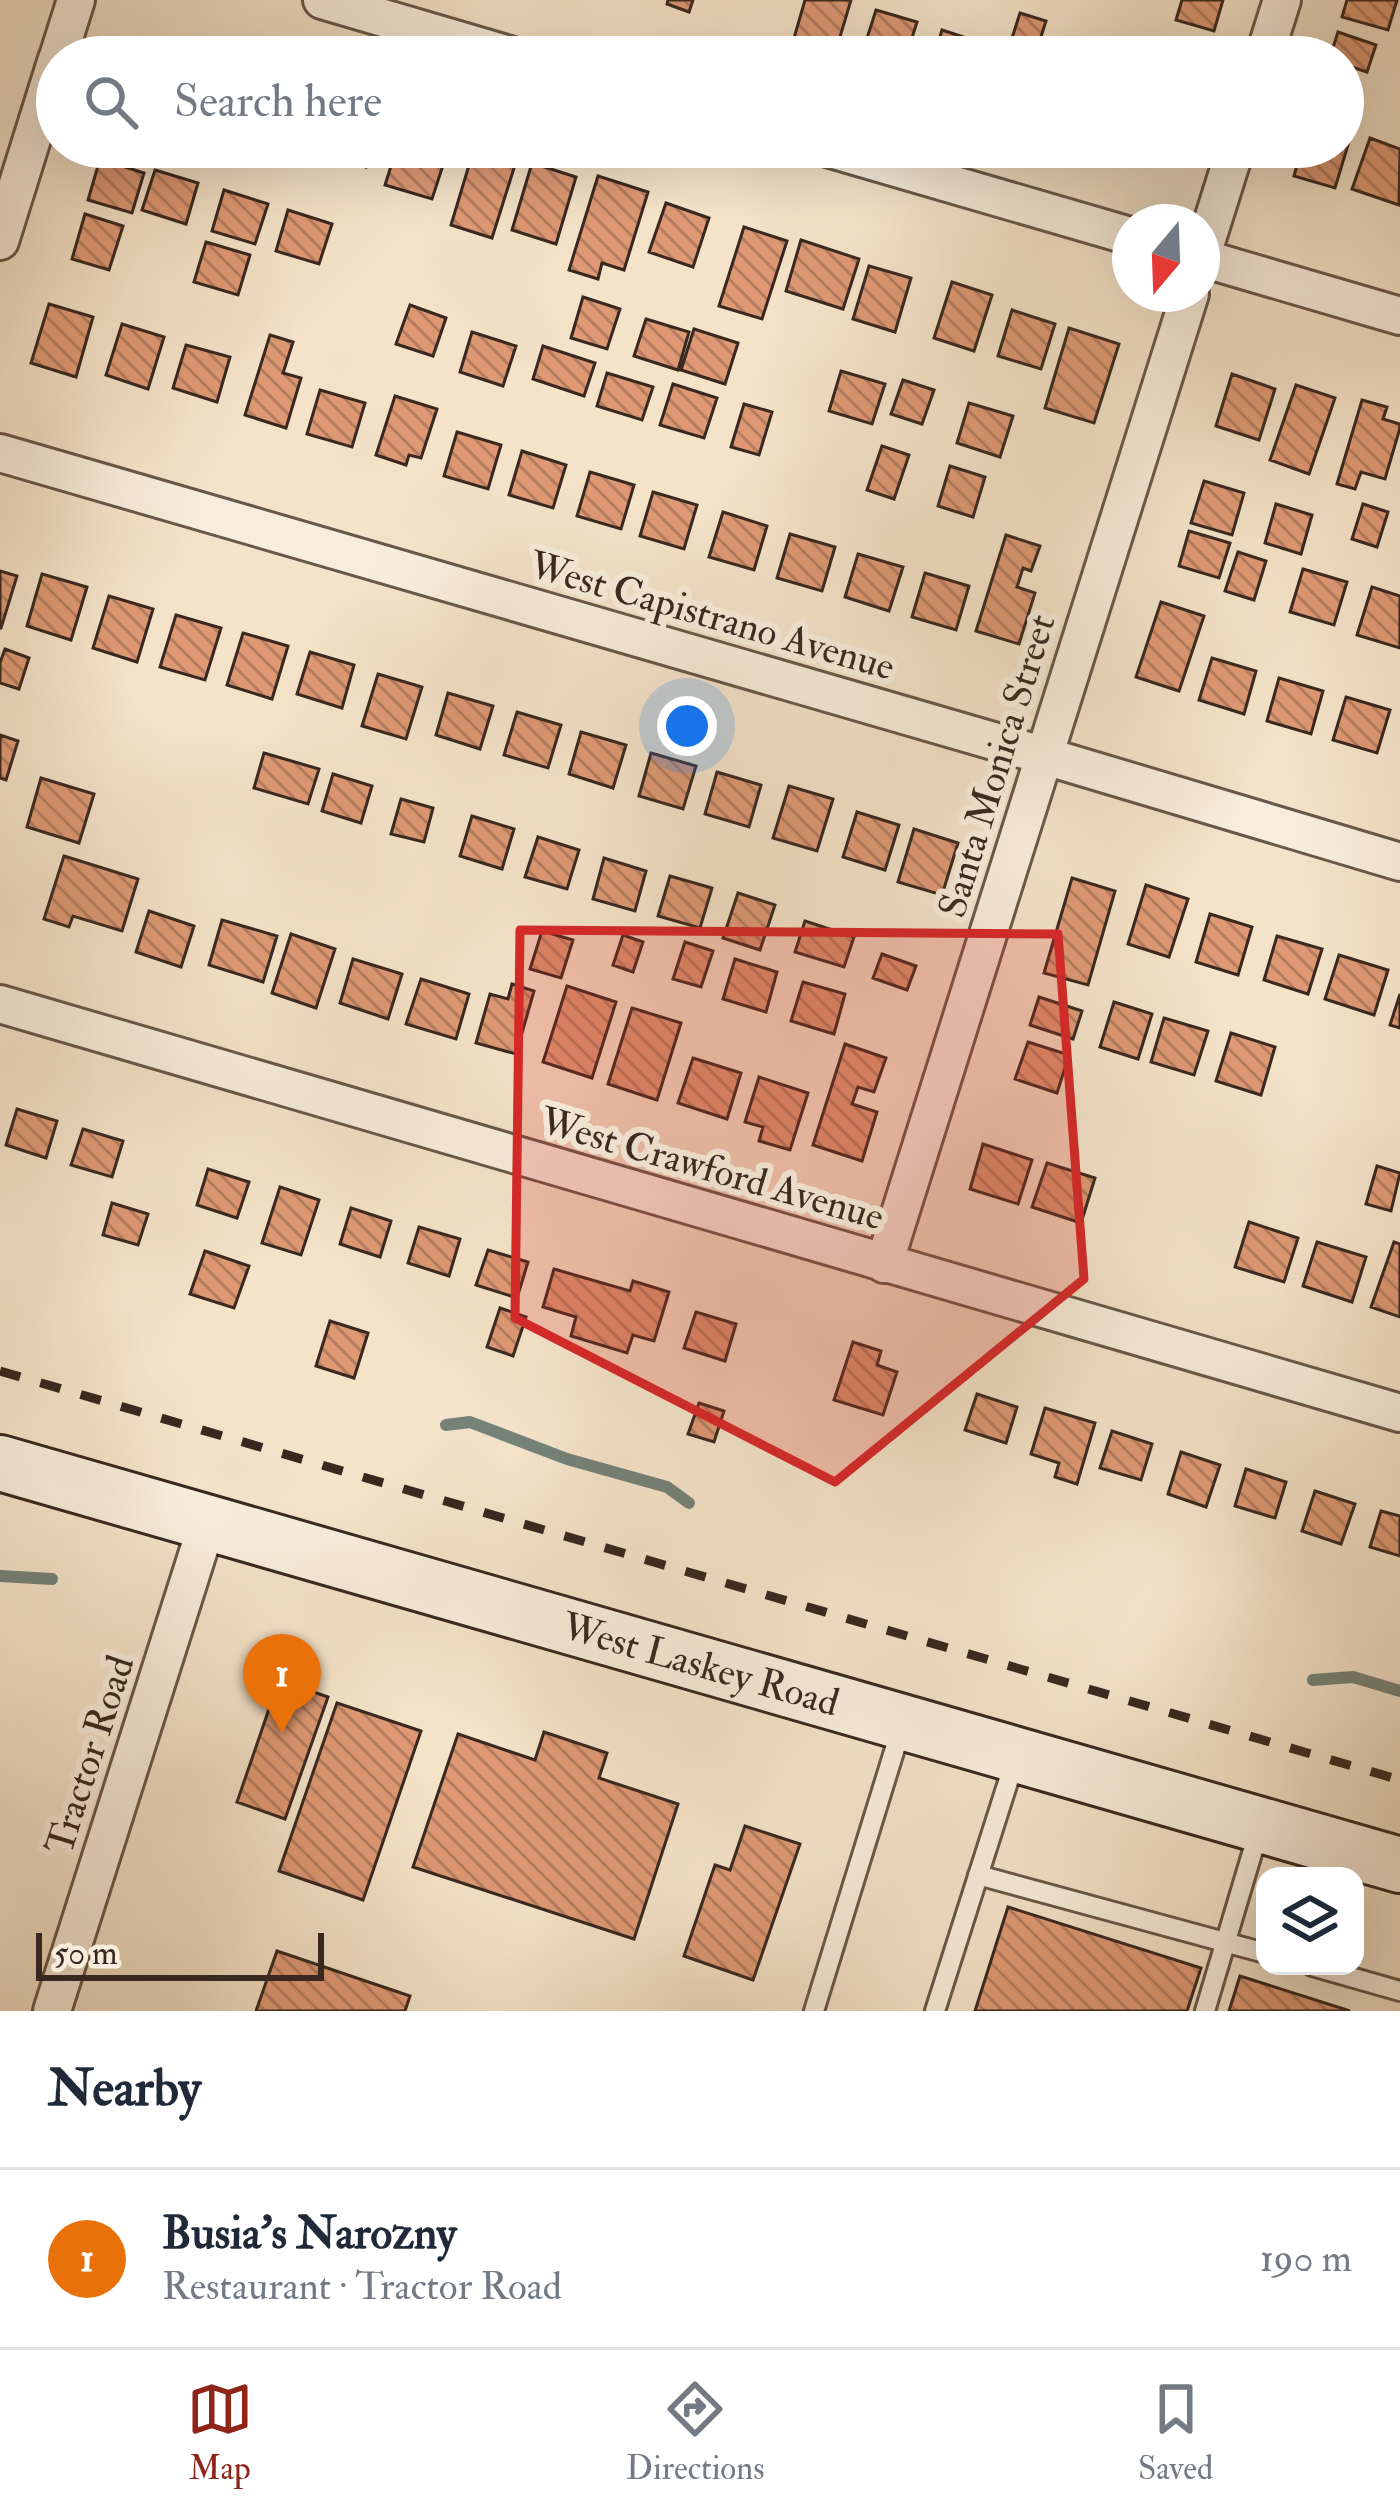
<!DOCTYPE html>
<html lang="en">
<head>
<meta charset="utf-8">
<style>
  body { margin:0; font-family:"IM FELL Double Pica",serif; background:#f2f2f3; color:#1f2937 }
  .controls { position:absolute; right:36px; bottom:36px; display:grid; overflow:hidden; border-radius:24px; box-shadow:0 12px 48px #0002 }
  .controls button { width:108px; height:108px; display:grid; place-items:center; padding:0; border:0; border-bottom:3px solid #e0e1e3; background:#fff; color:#1f2937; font:60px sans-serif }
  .compass { position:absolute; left:1112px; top:204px; width:108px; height:108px; border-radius:50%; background:#fff; box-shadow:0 12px 48px #0002; rotate:199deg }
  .scale { position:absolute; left:36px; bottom:30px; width:288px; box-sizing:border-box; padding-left:12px; border:6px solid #392820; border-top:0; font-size:33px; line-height:42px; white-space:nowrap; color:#392820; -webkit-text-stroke:9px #f8eddc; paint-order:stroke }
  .you { position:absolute; left:687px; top:726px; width:42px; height:42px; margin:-30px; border:9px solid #fff; border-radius:50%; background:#1a73e8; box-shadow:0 0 0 18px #1a73e833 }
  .badge { display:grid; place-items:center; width:78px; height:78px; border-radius:50%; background:#8f2418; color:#fff; font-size:39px; font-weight:700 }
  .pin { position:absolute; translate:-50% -99px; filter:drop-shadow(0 3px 6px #0008) }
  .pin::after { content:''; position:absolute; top:63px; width:42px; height:36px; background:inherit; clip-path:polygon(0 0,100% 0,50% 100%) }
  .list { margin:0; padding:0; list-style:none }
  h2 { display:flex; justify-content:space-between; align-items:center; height:156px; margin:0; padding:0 48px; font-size:51px }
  h2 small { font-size:39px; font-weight:400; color:#747a83 }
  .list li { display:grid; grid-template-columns:78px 1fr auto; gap:36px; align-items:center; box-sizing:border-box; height:180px; padding:0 48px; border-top:3px solid #e0e1e3 }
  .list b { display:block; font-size:45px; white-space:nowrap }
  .list p { margin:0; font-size:39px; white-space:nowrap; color:#747a83 }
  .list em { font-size:39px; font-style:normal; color:#747a83 }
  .icon { flex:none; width:66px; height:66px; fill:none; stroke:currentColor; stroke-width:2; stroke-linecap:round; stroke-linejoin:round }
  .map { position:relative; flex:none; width:1400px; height:2011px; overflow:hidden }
  .search { position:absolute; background:#fff; box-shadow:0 12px 48px #0002; left:36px; right:36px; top:36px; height:132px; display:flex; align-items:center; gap:30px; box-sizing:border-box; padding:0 42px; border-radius:66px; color:#747a83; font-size:45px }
  .sheet { height:336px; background:#fff }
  nav { display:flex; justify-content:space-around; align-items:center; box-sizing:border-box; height:168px; border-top:3px solid #e0e1e3; background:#fff; font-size:33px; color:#747a83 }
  nav a { display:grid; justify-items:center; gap:6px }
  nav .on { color:#8f2418 }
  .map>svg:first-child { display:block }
</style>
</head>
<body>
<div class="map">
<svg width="1400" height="2011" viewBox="0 0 1400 2011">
  <defs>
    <pattern id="building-back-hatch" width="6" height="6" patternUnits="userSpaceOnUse" patternTransform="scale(3)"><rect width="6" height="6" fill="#de9974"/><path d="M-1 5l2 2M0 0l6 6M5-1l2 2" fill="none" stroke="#b57d5f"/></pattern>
  </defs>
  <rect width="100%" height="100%" fill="#f4e3c9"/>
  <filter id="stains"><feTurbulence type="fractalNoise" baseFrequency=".00167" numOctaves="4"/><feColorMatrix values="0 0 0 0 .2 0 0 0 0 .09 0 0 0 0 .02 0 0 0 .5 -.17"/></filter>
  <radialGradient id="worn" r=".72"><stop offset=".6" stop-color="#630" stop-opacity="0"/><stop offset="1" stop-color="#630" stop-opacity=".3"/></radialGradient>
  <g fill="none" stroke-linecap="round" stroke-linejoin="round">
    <path stroke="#748278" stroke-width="12" d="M 446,1425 L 470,1422 L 567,1459 L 667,1487 L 689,1503
      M 0,1576 L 52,1579
      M 1313,1680 L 1353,1677 L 1400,1691"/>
  </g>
  <path fill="url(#building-back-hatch)" stroke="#392820" stroke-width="3" d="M 668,0 L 693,0 L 689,12 L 667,4 Z
    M 805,0 L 851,0 L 834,57 L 792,45 Z
    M 1182,0 L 1223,0 L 1214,31 L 1176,20 Z
    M 1347,0 L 1397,0 L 1388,30 L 1342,17 Z
    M 876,10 L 917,22 L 906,57 L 861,57 Z
    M 1020,13 L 1046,21 L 1039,43 L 1059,49 L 1056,57 L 1006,57 Z
    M 942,30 L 988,45 L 984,57 L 934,57 Z
    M 1338,32 L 1376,45 L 1367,72 L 1343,64 L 1343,57 L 1330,57 Z
    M 1114,42 L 1132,48 L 1129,57 L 1082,57 L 1085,49 L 1109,57 Z
    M 1343,133 L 1351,135 L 1335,188 L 1294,176 L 1302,147 L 1343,147 Z
    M 1370,138 L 1400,149 L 1399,205 L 1352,189 Z
    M 249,147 L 296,147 L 291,163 L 248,149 Z
    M 325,147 L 372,147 L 366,167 L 323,153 Z
    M 397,147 L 449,147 L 432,199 L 385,185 Z
    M 473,152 L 515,165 L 492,238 L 451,225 Z
    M 100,159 L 144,173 L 132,213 L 88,200 Z
    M 532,163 L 576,177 L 556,244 L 512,230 Z
    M 155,170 L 198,183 L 186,224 L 142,210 Z
    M 598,176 L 648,192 L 624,270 L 602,263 L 598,279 L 569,270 Z
    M 224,190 L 268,204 L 255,244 L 212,231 Z
    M 666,203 L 709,218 L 693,267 L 649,252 Z
    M 288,210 L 332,224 L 319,264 L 276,251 Z
    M 85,214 L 123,226 L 109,270 L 72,259 Z
    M 744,227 L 787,241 L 762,319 L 719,306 Z
    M 801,240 L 859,259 L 843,309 L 786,291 Z
    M 206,242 L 250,255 L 238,295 L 194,282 Z
    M 869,266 L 911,278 L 895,332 L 853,319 Z
    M 952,282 L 992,295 L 974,351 L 934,338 Z
    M 583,297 L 620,309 L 607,349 L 571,338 Z
    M 49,304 L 93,317 L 76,377 L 31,363 Z
    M 410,305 L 446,318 L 433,356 L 396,344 Z
    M 1012,310 L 1055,324 L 1041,369 L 998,356 Z
    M 646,319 L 689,332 L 678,370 L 634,356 Z
    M 122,324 L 164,337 L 148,389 L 106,375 Z
    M 1069,328 L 1119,344 L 1094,423 L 1045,408 Z
    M 694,329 L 738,343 L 725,384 L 681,370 Z
    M 472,332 L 516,346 L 503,386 L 460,372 Z
    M 270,335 L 293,342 L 283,373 L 301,378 L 286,428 L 245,415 Z
    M 186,345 L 230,357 L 217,402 L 173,388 Z
    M 543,346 L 595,363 L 584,396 L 533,379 Z
    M 841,371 L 885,384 L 872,424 L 829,411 Z
    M 607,373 L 653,387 L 642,420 L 597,406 Z
    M 1232,374 L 1275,389 L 1259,440 L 1216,426 Z
    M 903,380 L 934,390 L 922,424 L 891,414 Z
    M 673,384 L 717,398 L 704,438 L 660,425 Z
    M 1296,385 L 1335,398 L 1309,474 L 1270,460 Z
    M 320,390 L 365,403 L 352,447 L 307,434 Z
    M 395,396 L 437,409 L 421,458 L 409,455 L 406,465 L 376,455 Z
    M 1362,400 L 1387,407 L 1383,419 L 1400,424 L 1400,428 L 1385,479 L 1361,472 L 1355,489 L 1337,484 Z
    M 969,403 L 1013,416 L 1000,457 L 957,443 Z
    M 744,404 L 772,412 L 759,455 L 731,447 Z
    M 457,432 L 501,445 L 488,489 L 444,476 Z
    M 882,446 L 909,455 L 894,499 L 867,490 Z
    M 522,451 L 566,465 L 553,508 L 509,495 Z
    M 950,466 L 985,477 L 973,517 L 938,506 Z
    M 590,472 L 634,485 L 621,529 L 577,516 Z
    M 1204,481 L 1244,493 L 1232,535 L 1191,523 Z
    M 653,492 L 697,505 L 684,549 L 640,536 Z
    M 1276,504 L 1312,515 L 1301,554 L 1265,543 Z
    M 1363,504 L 1388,512 L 1377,547 L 1352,539 Z
    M 723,512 L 767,526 L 754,570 L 709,557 Z
    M 1189,531 L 1230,543 L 1219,578 L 1179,566 Z
    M 790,534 L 835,547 L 822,591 L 777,578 Z
    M 1006,535 L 1040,546 L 1031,571 L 1023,568 L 1017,587 L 1035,593 L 1019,644 L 976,631 Z
    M 1238,552 L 1266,561 L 1254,600 L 1225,591 Z
    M 858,554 L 903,567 L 889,611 L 845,597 Z
    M 1303,569 L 1347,582 L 1334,625 L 1290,612 Z
    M 0,571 L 17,576 L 1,628 L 0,628 Z
    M 925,573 L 969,586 L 956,630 L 912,617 Z
    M 42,574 L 87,587 L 71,640 L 27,626 Z
    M 1372,587 L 1400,596 L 1400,648 L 1357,635 Z
    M 109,596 L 153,609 L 137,662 L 93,648 Z
    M 1161,602 L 1204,616 L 1179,691 L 1136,677 Z
    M 176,615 L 221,628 L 205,680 L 160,667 Z
    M 243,633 L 288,646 L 272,699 L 227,685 Z
    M 5,649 L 29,658 L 19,689 L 0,683 L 0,663 Z
    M 310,652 L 354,665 L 342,708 L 297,694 Z
    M 1212,658 L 1256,671 L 1244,714 L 1199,700 Z
    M 378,674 L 422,687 L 406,739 L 362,726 Z
    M 1279,678 L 1323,691 L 1311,734 L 1267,721 Z
    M 448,693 L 493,706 L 480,749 L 436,735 Z
    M 1346,697 L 1390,710 L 1377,753 L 1333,740 Z
    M 517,712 L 561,725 L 548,768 L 504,755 Z
    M 581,732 L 626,745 L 613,788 L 569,774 Z
    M 0,735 L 18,741 L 6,780 L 0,778 Z
    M 264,753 L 319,769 L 308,804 L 254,788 Z
    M 651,753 L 696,766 L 683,809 L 639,796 Z
    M 717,772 L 761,785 L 749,827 L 705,814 Z
    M 333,774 L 372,786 L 361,823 L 322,811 Z
    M 41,778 L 94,794 L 79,843 L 27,827 Z
    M 789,786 L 833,799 L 817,851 L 773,838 Z
    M 401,799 L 433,808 L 424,842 L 391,834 Z
    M 857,812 L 899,825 L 885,870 L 843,857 Z
    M 472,816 L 514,829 L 502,869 L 460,856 Z
    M 914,829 L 958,843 L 942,895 L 898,882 Z
    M 538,837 L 579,850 L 567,889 L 525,877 Z
    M 64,856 L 138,879 L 122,931 L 73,916 L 69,927 L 44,919 Z
    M 604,858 L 646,871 L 635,911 L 593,899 Z
    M 670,876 L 712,888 L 700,928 L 658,916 Z
    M 1072,878 L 1115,891 L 1088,985 L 1044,973 Z
    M 1146,885 L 1188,899 L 1169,957 L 1128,944 Z
    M 738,893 L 775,905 L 760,950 L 723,938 Z
    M 149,911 L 194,926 L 181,967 L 136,952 Z
    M 1210,914 L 1252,927 L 1238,975 L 1196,962 Z
    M 222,920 L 277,936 L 263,982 L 209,965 Z
    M 805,921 L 854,937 L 844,967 L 795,952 Z
    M 542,931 L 573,940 L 561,978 L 530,969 Z
    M 291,934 L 335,949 L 316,1008 L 272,993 Z
    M 623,935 L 643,942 L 633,972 L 613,965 Z
    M 1277,936 L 1322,949 L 1308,994 L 1264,980 Z
    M 685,942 L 713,951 L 701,987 L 673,979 Z
    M 882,954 L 916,966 L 907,990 L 873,978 Z
    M 1339,955 L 1388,970 L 1374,1015 L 1325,999 Z
    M 353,959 L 402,974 L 388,1019 L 340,1003 Z
    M 735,959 L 777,972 L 766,1012 L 723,999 Z
    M 421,979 L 469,994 L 456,1039 L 406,1024 Z
    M 803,982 L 845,994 L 834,1034 L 791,1021 Z
    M 512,984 L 534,991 L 516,1054 L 476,1043 L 490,994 L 508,999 Z
    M 567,986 L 616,1002 L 592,1078 L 543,1062 Z
    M 1400,994 L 1400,1028 L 1390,1025 Z
    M 1039,997 L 1082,1011 L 1073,1039 L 1030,1025 Z
    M 1114,1002 L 1152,1014 L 1138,1059 L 1100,1047 Z
    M 632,1008 L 681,1023 L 657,1100 L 608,1084 Z
    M 1164,1018 L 1208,1031 L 1194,1075 L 1151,1062 Z
    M 1231,1033 L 1275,1047 L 1261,1095 L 1216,1081 Z
    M 1028,1042 L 1069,1055 L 1057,1093 L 1015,1079 Z
    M 845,1044 L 886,1058 L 874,1092 L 858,1087 L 852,1104 L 877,1112 L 862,1161 L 813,1145 Z
    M 693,1058 L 741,1073 L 727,1119 L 678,1103 Z
    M 759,1077 L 808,1093 L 790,1150 L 759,1141 L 763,1127 L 745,1122 Z
    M 17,1109 L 57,1121 L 46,1158 L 6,1145 Z
    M 83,1129 L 123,1141 L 112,1177 L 71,1165 Z
    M 983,1144 L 1032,1160 L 1018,1204 L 970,1189 Z
    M 1047,1163 L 1095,1178 L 1081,1223 L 1032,1207 Z
    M 1377,1166 L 1400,1173 L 1391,1211 L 1366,1204 Z
    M 208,1169 L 249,1182 L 237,1218 L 197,1205 Z
    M 280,1187 L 319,1200 L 301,1255 L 262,1243 Z
    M 112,1203 L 148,1214 L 138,1245 L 103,1235 Z
    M 351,1208 L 391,1221 L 380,1257 L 340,1244 Z
    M 1249,1222 L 1298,1238 L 1284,1282 L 1235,1267 Z
    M 419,1227 L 460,1239 L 449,1276 L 408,1263 Z
    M 1317,1242 L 1366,1257 L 1352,1302 L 1303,1286 Z
    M 1394,1242 L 1400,1244 L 1400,1317 L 1371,1307 Z
    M 488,1250 L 528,1262 L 517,1298 L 476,1285 Z
    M 205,1251 L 249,1266 L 234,1308 L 190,1294 Z
    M 554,1269 L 630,1291 L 633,1281 L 669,1292 L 654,1341 L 633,1335 L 627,1353 L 571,1336 L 576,1317 L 543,1307 Z
    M 500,1308 L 526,1317 L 513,1356 L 487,1347 Z
    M 696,1312 L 736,1324 L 725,1361 L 684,1348 Z
    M 330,1321 L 368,1333 L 354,1378 L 316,1366 Z
    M 853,1342 L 881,1351 L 877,1365 L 897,1372 L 883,1415 L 834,1400 Z
    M 977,1394 L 1017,1407 L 1006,1443 L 965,1430 Z
    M 699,1403 L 724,1411 L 714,1442 L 688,1434 Z
    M 1045,1408 L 1095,1423 L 1077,1484 L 1055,1477 L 1059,1463 L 1031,1454 Z
    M 1112,1431 L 1152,1444 L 1141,1480 L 1100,1468 Z
    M 1181,1452 L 1220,1465 L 1206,1507 L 1168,1494 Z
    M 1246,1469 L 1286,1482 L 1275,1518 L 1235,1506 Z
    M 1315,1491 L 1355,1504 L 1341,1544 L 1302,1531 Z
    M 1381,1511 L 1400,1516 L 1400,1556 L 1370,1547 Z
    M 279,1680 L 328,1697 L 285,1819 L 237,1802 Z
    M 337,1703 L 421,1731 L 363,1900 L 279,1871 Z
    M 544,1732 L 607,1753 L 599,1778 L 678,1804 L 634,1939 L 413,1867 L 458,1734 L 535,1760 Z
    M 745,1826 L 800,1844 L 753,1980 L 684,1956 L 715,1865 L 730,1870 Z
    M 1008,1907 L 1201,1968 L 1187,2011 L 975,2011 Z
    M 277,1951 L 410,1996 L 405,2011 L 256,2011 Z
    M 1240,1976 L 1350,2011 L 1229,2011 Z"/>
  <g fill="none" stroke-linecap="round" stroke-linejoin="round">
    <g stroke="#68574a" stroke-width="24">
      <path id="service" d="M 978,1875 L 1265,1953
        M 1312,1966 L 1400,1991
        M 814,2011 L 901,1729
        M 935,2011 L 1015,1760
        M 1205,2011 L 1259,1830"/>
    </g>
    <g stroke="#68574a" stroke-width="42">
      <path id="minor" d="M 322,0 L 516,57
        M 58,57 L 76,0
        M 1264,57 L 1282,0
        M 824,147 L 1130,236
        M 0,241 L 57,59
        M 1202,255 L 1236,147
        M 1202,258 L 1400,316
        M 0,453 L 1045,756 L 1400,862
        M 0,1004 L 1400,1413
        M 884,1264 L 1190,294
        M 52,2011 L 207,1524"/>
    </g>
    <g stroke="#392820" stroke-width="60">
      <g id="secondary">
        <path id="s1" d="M 0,1463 L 1400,1865"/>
      </g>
    </g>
    <use href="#service" stroke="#f8eddc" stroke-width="18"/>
    <use href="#minor" stroke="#f8eddc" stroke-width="36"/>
    <use href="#secondary" stroke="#f8eddc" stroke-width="54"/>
    <path stroke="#392820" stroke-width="9" stroke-dasharray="21 21" stroke-linecap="butt" d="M 0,1371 L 1400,1780"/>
  </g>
  <path fill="#d62828" fill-opacity="0.2" stroke="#d62828" stroke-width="9" stroke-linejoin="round" d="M 520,930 L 1058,934 L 1084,1279 L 835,1482 L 515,1318 Z"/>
  <g text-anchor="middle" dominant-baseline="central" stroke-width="12" stroke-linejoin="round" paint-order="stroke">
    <g font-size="39" fill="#392820" stroke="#f8eddc">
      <text transform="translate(712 616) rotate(16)">West Capistrano Avenue</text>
      <text transform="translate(997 766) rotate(-73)">Santa Monica Street</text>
      <text transform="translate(712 1169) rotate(16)">West Crawford Avenue</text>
      <text stroke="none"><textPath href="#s1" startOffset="729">West Laskey Road</textPath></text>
      <text transform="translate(90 1755) rotate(-72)">Tractor Road</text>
    </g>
  </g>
  <rect width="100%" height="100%" filter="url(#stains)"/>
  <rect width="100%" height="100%" fill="url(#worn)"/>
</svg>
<div class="controls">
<button><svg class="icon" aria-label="layers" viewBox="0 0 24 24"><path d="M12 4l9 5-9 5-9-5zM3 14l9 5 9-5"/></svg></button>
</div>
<svg class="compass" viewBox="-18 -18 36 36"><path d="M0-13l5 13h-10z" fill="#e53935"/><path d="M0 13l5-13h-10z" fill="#747a83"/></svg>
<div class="scale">50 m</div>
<div class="you"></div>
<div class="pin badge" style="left:282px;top:1733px;background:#e8710a">1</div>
<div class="search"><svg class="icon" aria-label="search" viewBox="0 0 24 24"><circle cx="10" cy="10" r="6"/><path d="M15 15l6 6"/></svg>Search here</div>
</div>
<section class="sheet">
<h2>Nearby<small></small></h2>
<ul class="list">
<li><span class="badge" style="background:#e8710a">1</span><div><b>Busia's Narozny</b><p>Restaurant · Tractor Road</p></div><em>190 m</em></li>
</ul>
</section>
<nav>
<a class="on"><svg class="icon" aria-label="map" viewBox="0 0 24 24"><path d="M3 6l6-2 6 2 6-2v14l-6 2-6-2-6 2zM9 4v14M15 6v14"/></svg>Map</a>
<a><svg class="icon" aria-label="directions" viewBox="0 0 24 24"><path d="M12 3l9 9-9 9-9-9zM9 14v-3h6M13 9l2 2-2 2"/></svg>Directions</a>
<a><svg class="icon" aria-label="saved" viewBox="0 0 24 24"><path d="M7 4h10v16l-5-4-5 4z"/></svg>Saved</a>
</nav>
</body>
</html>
